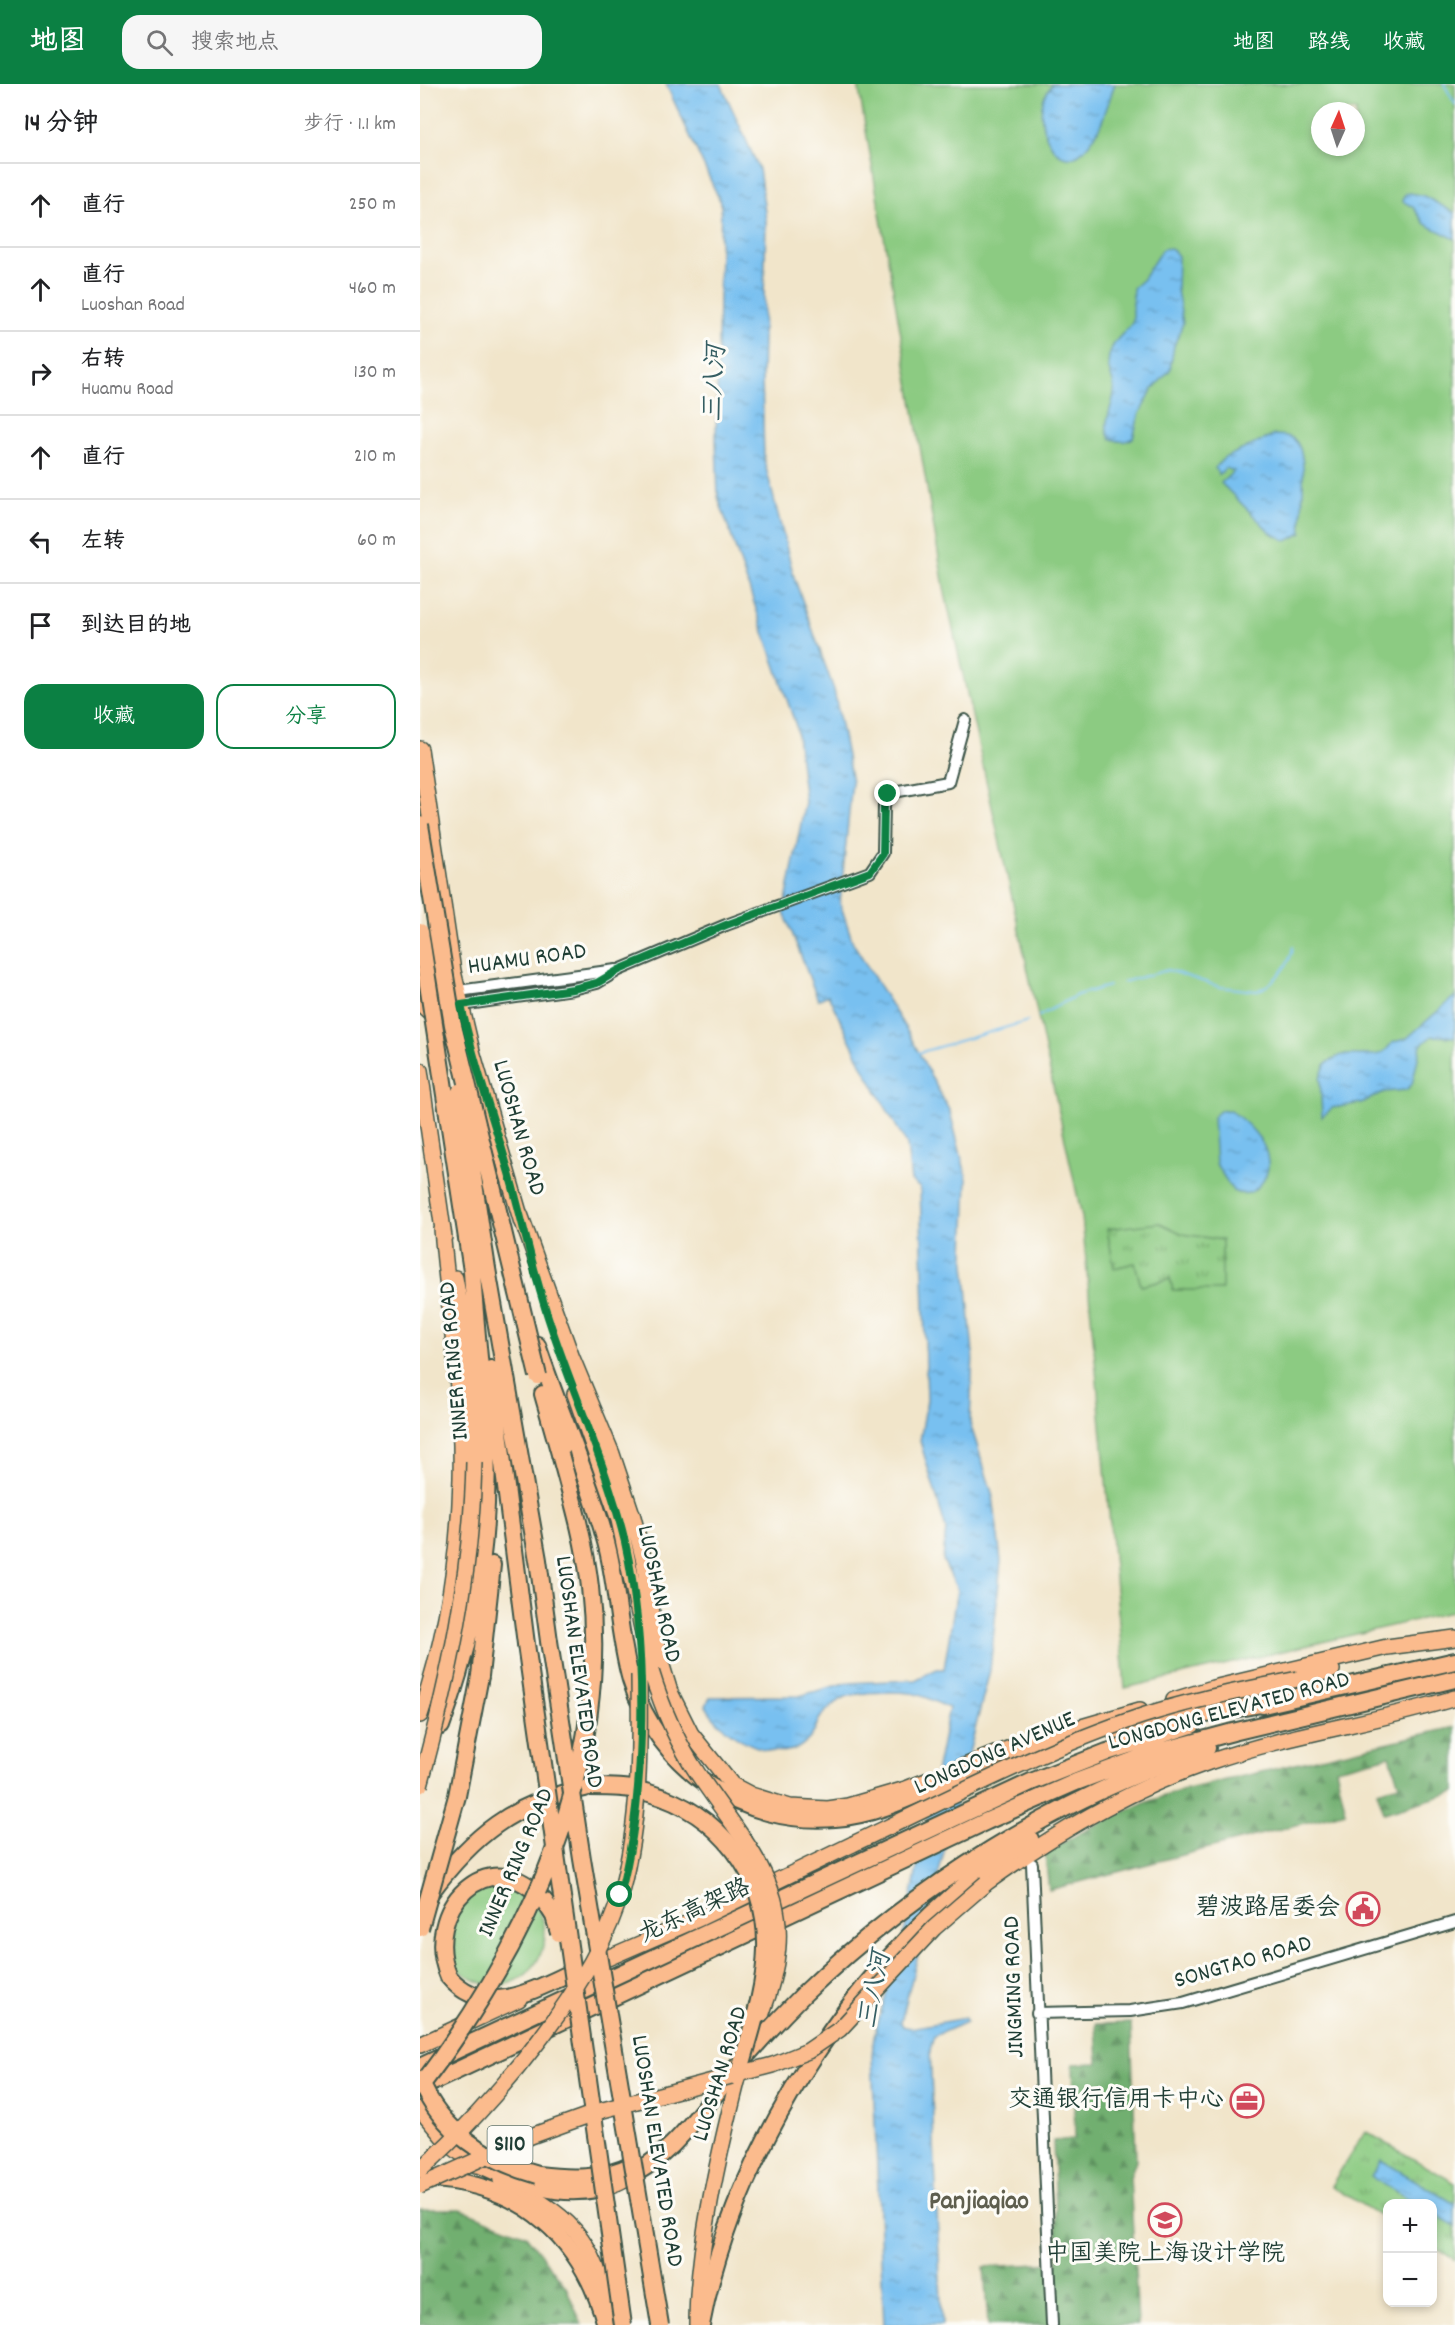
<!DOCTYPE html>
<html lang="zh">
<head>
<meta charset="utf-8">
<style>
  body { margin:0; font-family:Dekko,"LXGW WenKai TC",sans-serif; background:#f6f6f6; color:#202124 }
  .controls { position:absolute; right:18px; bottom:18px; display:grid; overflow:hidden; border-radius:12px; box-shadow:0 3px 9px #0003 }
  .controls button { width:54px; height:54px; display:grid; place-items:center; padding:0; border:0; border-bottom:2px solid #e0e0e0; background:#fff; color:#202124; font:30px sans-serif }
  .compass { position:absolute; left:891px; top:18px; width:54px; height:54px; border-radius:50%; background:#fff; box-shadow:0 3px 9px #0003; rotate:3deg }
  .stop { position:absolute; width:18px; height:18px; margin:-14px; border:4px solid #0b8043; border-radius:50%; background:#fff }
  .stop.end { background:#0b8043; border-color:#fff; box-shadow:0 2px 6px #0008 }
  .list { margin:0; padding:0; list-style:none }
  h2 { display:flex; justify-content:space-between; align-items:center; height:78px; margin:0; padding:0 24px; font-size:26px }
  h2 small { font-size:20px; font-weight:400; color:#757577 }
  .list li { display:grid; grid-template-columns:39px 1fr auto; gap:18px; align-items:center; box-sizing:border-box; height:84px; padding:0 24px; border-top:2px solid #e0e0e0 }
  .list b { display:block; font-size:22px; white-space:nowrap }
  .list p { margin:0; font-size:20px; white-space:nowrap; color:#757577 }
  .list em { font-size:20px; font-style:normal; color:#757577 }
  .actions { display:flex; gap:12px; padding:18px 24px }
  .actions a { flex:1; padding:14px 0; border:2px solid #0b8043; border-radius:18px; text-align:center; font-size:21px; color:#0b8043 }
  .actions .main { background:#0b8043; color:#fff }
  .icon { flex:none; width:33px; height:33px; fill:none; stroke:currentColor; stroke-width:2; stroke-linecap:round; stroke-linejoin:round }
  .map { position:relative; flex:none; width:1035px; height:2241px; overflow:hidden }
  header { display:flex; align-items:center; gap:36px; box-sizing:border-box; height:84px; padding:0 30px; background:#0b8043; color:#fff }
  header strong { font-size:28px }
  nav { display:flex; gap:33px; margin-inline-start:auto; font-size:21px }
  .search { width:420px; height:54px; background:#f6f6f6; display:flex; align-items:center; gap:15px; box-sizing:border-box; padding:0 21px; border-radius:18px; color:#757577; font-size:22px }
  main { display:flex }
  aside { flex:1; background:#fff }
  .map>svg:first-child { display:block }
</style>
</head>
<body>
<header>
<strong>地图</strong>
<div class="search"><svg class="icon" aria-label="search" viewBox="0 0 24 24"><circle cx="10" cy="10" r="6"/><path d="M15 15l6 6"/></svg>搜索地点</div>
<nav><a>地图</a><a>路线</a><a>收藏</a></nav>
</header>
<main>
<aside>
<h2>14 分钟<small>步行 · 1.1 km</small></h2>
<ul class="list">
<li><svg class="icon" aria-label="ahead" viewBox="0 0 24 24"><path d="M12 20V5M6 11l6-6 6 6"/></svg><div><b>直行</b></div><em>250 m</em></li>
<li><svg class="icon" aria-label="ahead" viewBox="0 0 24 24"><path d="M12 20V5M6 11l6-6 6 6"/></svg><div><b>直行</b><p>Luoshan Road</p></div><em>460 m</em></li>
<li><svg class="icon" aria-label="right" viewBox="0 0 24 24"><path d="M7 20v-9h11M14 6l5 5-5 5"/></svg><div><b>右转</b><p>Huamu Road</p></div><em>130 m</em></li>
<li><svg class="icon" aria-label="ahead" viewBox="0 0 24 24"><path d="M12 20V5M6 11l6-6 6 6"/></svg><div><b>直行</b></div><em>210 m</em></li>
<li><svg class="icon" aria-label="left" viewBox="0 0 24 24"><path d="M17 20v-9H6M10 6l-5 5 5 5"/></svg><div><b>左转</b></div><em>60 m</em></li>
<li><svg class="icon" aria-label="arrive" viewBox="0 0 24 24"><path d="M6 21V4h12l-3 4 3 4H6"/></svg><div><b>到达目的地</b></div></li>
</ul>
<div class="actions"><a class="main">收藏</a><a>分享</a></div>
</aside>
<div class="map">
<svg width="1035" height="2241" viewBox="0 0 1035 2241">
  <defs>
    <pattern id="forest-firs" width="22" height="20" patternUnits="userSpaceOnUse" patternTransform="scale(1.5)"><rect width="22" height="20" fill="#71af70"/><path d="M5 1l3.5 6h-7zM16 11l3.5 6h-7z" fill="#5c905d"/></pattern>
    <pattern id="park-tufts" width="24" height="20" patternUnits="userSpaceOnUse" patternTransform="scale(1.5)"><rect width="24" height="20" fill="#8ccb82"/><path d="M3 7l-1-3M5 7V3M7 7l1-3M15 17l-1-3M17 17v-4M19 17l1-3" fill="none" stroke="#72a66b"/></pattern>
    <pattern id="water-ripples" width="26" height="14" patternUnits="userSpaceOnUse" patternTransform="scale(1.5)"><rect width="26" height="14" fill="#78c0f0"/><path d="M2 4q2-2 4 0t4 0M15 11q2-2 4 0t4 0" fill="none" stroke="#629dc3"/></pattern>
  </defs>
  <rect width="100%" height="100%" fill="#fdfcf7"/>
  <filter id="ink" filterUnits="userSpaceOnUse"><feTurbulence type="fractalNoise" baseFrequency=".0167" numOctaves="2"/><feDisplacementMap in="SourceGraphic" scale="12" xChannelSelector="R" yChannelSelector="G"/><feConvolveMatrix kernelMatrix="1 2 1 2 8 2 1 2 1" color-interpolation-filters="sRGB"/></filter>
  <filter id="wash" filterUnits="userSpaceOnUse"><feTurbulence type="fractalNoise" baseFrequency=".008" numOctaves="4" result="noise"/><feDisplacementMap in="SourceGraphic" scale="24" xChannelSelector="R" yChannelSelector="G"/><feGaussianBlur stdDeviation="1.35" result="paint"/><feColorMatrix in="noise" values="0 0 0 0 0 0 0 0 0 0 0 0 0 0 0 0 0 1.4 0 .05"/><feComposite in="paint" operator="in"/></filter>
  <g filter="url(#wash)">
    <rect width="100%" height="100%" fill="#f1e5ca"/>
    <path fill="#8ccb82" stroke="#56845b" stroke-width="1.5" fill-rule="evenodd" d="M 438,0 L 1035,0 L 1035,1527 L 705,1604 L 662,1133 L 525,509 ZM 900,27 L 936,27 L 936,63 L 900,63 Z
      M 83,1800 C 165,1828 111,1929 51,1894 C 44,1890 34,1884 31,1876 C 27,1862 29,1843 28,1830 L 50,1806 Z"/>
    <path fill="url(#forest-firs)" stroke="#487652" stroke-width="1.5" d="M 1035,1643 L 1035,1708 L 964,1729 L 957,1707 L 979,1701 L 970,1672 L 916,1685 L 926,1728 L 629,1806 L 625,1770 C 670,1741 713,1721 763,1706 Z
      M 711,1939 L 716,2076 L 710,2093 L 718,2241 L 568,2241 L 564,2183 L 638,2179 L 633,2057 L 655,2055 L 653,1980 L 678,1979 L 676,1940 Z
      M 0,2125 L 41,2125 L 106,2151 L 146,2203 L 162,2241 L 0,2241 Z"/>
    <path fill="url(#park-tufts)" stroke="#56845b" stroke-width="1.5" d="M 740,1139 L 763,1150 L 802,1156 L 802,1206 L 753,1206 L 750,1195 L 721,1202 L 715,1179 L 694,1184 L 687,1145 Z
      M 945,2047 L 1035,2099 L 1035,2176 L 1013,2162 L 1012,2120 L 968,2120 L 967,2136 L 911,2102 Z"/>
    <path fill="url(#water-ripples)" stroke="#4c7e92" stroke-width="1.5" d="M 246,0 L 301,0 L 339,85 L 346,136 L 342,293 L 344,376 L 374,493 L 414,606 L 432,698 L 420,819 L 433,859 L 489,950 L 530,1028 L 547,1095 L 544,1169 L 553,1269 L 550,1339 L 573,1412 L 581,1477 L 570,1586 L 481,1938 L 482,1942 L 491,1944 L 545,1934 L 546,1938 L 514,1952 L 510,1966 L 522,2241 L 464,2241 L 452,1972 L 454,1952 L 485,1845 L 529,1624 C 519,1620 509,1614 499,1611 C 484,1606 441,1608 425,1613 C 418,1616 405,1627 400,1634 C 396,1640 395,1649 390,1654 C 363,1688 301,1651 286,1622 L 290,1613 L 379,1612 L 425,1599 L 495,1596 L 517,1585 L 524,1585 L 537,1505 L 523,1476 L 526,1445 L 500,1357 L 507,1316 L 500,1104 L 491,1097 L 487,1061 L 444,985 L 408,911 L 398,916 L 364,828 L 385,718 L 376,642 L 298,413 L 296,356 L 301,119 Z
      M 632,0 L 695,0 C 687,20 683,43 669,60 C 641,98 615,45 623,17 C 625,11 629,5 632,0 Z
      M 990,109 L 1004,112 L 1035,129 L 1035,155 L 1005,140 L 993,123 L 982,117 L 985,110 Z
      M 751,164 L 758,172 L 757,206 L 763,239 L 754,262 L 750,286 L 732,306 L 719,331 L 713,354 C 705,359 699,358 690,354 C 681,341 693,323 694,308 C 695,292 683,286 691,266 C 696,252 708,248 713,237 L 713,204 L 723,195 L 742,165 Z
      M 854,351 C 860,351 867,351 872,354 C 892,365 879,428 882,449 L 867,457 L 851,449 L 801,399 L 814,387 L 806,384 L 799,391 L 795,384 L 804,374 Z
      M 1035,912 L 1035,953 L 1012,952 L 1001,961 L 992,1000 L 986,1006 L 964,1008 L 941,1019 L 912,1024 L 902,1033 L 900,994 L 906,979 L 921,971 L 956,971 L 965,967 L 973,958 L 986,955 Z
      M 810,1026 C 826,1038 847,1056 848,1078 C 850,1096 831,1117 813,1107 L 796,1080 L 793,1033 L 800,1027 Z
      M 961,2076 L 1035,2120 L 1035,2142 L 1013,2129 L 1012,2120 L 996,2119 L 951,2093 Z"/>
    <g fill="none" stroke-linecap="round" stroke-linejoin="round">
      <path stroke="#78c0f0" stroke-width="2" d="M 1024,0 L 1035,20
        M 703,898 L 748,886 L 800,903 L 837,907 C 853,901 872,879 873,862
        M 619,932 L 657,911 L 689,902
        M 498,969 L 608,937"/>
    </g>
  </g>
  <g filter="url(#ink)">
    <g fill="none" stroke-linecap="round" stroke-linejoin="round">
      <g stroke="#3e564a" stroke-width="14">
        <path id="minor" d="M 38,907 L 196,886
          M 41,921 L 153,905 L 177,899 L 199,886 L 306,841 L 450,788 L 463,769 L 464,721 L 468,709 L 528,698 L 545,636
          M 612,1780 L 632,2241
          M 617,1929 L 710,1927 L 763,1919 L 1035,1838"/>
      </g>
      <g stroke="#3e564a" stroke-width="18">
        <path id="primary" d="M 0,665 L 33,887 L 52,967 L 102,1139
          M 0,919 L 41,958
          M 0,986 L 24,1153
          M 100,1130 L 152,1274 L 192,1370 L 213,1433 L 224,1477 L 238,1569 L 250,1608 L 271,1650 L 312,1701 L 331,1711 L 370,1723 L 408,1725 L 428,1722 L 486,1705 L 593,1663 L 720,1626
          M 35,1194 C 47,1255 52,1316 54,1378
          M 155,1310 L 199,1436 L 231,1587
          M 878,1595 L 912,1586
          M 754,1616 L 793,1604 L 967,1563 L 1035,1554
          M 0,1631 C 26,1554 39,1475 41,1394 C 43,1311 29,1228 22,1145
          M 566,1799 C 636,1748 708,1706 789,1678 C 869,1650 954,1639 1035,1614
          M 169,1882 L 280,1834 L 433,1760
          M 0,1961 L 99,1915
          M 0,2025 L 29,2060 L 56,2081
          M 81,2096 C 146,2130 177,2152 187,2229
          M 277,2241 C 277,2164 299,2069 318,1994"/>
      </g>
      <g stroke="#3e564a" stroke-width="20">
        <path id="trunk" d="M 67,1185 L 118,1476 L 129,1557
          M 117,1261 C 139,1327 168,1391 186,1458 C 198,1503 198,1551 211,1596 C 238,1684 323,1742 415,1734 C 458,1731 496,1710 535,1694 C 565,1683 595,1673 625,1664
          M 71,1285 L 106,1560
          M 123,1310 L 140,1370
          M 60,1592 L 72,1481
          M 843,1621 L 1035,1577
          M 21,1642 C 55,1551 70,1457 66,1360 C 63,1302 55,1245 52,1187
          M 694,1647 L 852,1618
          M 10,1809 C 53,1751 93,1719 165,1704
          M 125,1818 C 70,1752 0,1827 29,1893 C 41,1908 60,1916 78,1915 C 105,1913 132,1897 156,1887
          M 0,1983 L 611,1698 L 687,1668 L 772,1641
          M 0,2004 L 567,1737 L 656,1698 L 731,1670 L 813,1648 L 1035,1595
          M 46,2074 C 93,2097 146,2121 198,2098 C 242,2079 268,2045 297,2008 C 323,1974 353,1941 384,1910 C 498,1800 637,1715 787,1664
          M 118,2091 C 149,2095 183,2096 212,2081
          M 10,2095 C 102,2099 163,2154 186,2241
          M 281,2241 C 310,2085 413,1914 533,1811 C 557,1790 583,1773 610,1755"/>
      </g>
      <use href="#minor" stroke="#fff" stroke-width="10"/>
      <use href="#primary" stroke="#fbbb8d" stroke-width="15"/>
      <use href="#trunk" stroke="#fbbb8d" stroke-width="16"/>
      <g stroke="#3e564a" stroke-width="18" stroke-linecap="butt">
        <path id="primary-bridge" d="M 231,1587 C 242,1623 257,1659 278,1690 C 339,1780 384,1815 342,1929
          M 0,1701 C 29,1595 52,1489 54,1378
          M 433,1760 C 528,1715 623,1665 722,1632 C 773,1615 826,1606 878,1595
          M 0,2086 C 71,2024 176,1900 201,1808 C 220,1738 220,1664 219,1591
          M 0,2102 L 111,2052 L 183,2026 L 353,1981 L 388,1967 L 420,1945 L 514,1844 L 566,1799"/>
      </g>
      <g stroke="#3e564a" stroke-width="20" stroke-linecap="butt">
        <path id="trunk-bridge" d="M 0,741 L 33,941 L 118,1292
          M 0,848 L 52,1187
          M 40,1008 L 67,1185
          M 129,1557 L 162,1775 L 240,2241
          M 106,1560 L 203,2241
          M 170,1703 C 190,1703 210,1703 229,1709 C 299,1729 348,1791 346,1865 C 345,1909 329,1952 318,1994
          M 125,1818 L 134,1832 L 139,1849
          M 0,1844 L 37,1712 L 60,1592
          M 0,1996 C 20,2046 67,2077 118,2091
          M 0,2003 C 108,1862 191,1685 170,1503 C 165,1458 152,1414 140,1370"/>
      </g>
      <use href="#primary-bridge" stroke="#fbbb8d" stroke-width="15"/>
      <use href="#trunk-bridge" stroke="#fbbb8d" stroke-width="16"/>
    </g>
  </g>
  <g fill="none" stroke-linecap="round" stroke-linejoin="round" filter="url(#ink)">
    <path stroke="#0b8043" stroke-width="8" d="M 200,1811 C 227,1708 228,1562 205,1458 C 187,1382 153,1310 129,1236 C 113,1188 103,1138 89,1089 C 73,1033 53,978 41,921 L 153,905 L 177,899 L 199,886 L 306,841 L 450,788 L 463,770 L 464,721 L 468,710"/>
  </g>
  <defs>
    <g id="civic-ring" transform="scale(1.725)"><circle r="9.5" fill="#fdfcf7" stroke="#d1495b" stroke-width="1.5"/><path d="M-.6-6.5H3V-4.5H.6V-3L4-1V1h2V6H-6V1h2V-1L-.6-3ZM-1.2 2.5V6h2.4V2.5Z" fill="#d1495b"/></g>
    <g id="office-ring" transform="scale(1.725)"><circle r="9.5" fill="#fdfcf7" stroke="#d1495b" stroke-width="1.5"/><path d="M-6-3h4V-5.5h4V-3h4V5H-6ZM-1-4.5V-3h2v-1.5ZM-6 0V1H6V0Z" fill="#d1495b"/></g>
    <g id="university-ring" transform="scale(1.725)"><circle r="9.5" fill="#fdfcf7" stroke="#d1495b" stroke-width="1.5"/><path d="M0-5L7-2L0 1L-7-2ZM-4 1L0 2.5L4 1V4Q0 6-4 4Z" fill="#d1495b"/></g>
  </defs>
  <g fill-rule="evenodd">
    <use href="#civic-ring" x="943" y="1825"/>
    <use href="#office-ring" x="827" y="2017"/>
    <use href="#university-ring" x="745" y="2136"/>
  </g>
  <g text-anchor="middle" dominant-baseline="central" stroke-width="6" stroke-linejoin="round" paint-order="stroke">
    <rect fill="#fdfcf7" stroke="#62766e" stroke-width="1.5" x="67.5" y="2042" width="45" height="38" rx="4.5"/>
    <g font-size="22" font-weight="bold" fill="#1f3d34">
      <text x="90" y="2061">S110</text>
    </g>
    <g font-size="24" fill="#1f3d34" stroke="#fdfcf7">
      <text transform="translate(107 876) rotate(-8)">HUAMU ROAD</text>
      <text transform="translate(98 1044) rotate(74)">LUOSHAN ROAD</text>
      <text transform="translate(35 1277) rotate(-95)">INNER RING ROAD</text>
      <text transform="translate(238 1510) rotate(78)">LUOSHAN ROAD</text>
      <text transform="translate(158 1588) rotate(82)">LUOSHAN ELEVATED ROAD</text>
      <text transform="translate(809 1628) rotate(-15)">LONGDONG ELEVATED ROAD</text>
      <text transform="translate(575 1670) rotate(-24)">LONGDONG AVENUE</text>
      <text transform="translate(97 1779) rotate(-67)">INNER RING ROAD</text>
      <text transform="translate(275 1828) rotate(-25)">龙东高架路</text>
      <text transform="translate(823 1879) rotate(-16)">SONGTAO ROAD</text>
      <text transform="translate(595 1903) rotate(-92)">JINGMING ROAD</text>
      <text transform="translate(301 1990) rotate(-73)">LUOSHAN ROAD</text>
      <text transform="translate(236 2067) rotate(81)">LUOSHAN ELEVATED ROAD</text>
    </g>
    <g font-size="24" fill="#1f3d34" stroke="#fdfcf7" text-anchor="end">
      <text x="920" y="1825">碧波路居委会</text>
      <text x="804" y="2017">交通银行信用卡中心</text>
      <text x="745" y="2171" text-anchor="middle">中国美院上海设计学院</text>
    </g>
    <g font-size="26" font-style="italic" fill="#355e63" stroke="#fdfcf7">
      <text transform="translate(296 299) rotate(-87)">三八河</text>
      <text transform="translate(456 1906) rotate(-79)">三八河</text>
    </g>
    <g font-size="26" font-weight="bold" fill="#5e5e4e" stroke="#fdfcf7">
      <text x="559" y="2118">Panjiaqiao</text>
    </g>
  </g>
</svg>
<div class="controls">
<button>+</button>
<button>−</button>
</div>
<svg class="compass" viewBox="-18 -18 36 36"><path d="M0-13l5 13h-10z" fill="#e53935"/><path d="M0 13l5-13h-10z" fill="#757577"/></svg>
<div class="stop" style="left:200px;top:1811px"></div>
<div class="stop end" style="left:468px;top:710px"></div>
</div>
</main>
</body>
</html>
